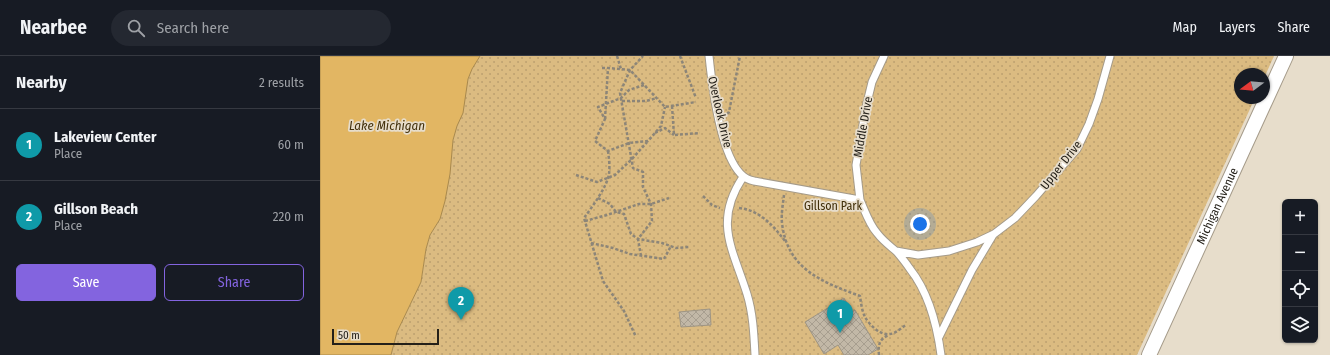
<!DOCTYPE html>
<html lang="en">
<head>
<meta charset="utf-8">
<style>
  body { margin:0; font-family:"Fira Sans Condensed",sans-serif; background:#242831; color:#f1f3f6 }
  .controls { position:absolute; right:12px; bottom:12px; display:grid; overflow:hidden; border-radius:6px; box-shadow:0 1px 3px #0004 }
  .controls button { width:36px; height:36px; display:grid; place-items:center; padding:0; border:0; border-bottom:1px solid #363941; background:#171b24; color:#f1f3f6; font:20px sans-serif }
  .compass { position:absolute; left:914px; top:12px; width:36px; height:36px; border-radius:50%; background:#171b24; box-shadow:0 1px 3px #0004; rotate:254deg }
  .scale { position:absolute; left:12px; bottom:10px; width:107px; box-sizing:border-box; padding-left:4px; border:2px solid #242019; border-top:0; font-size:11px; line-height:14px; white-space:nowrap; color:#242019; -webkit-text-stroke:3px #e7ddcb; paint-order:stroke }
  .you { position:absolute; left:600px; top:168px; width:14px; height:14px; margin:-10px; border:3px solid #fff; border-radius:50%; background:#1a73e8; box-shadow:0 0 0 6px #1a73e833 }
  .badge { display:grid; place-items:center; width:26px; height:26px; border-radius:50%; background:#8364df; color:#fff; font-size:13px; font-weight:700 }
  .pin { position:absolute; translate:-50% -33px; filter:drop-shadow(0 1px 2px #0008) }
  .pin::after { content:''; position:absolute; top:21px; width:14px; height:12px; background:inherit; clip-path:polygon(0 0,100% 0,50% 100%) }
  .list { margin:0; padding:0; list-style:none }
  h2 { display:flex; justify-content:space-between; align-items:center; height:52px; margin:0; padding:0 16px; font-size:17px }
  h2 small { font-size:13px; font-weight:400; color:#9ea1a6 }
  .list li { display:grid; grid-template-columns:26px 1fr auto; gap:12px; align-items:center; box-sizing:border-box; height:72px; padding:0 16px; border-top:1px solid #363941 }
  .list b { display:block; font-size:15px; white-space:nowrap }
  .list p { margin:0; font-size:13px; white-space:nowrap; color:#9ea1a6 }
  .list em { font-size:13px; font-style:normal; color:#9ea1a6 }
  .actions { display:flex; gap:8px; padding:12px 16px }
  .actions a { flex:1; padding:9px 0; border:1px solid #8364df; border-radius:6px; text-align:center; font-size:14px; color:#8364df }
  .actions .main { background:#8364df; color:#fff }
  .icon { flex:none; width:22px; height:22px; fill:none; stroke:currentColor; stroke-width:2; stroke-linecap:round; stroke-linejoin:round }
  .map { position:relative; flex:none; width:1010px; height:299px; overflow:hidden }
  header { display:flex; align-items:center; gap:24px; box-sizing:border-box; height:56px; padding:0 20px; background:#171b24; border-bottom:1px solid #363941 }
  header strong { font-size:19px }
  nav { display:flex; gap:22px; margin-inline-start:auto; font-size:14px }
  .search { width:280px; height:36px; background:#242831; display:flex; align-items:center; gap:10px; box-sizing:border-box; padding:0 14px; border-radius:22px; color:#9ea1a6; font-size:15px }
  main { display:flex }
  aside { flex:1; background:#171b24 }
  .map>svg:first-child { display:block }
</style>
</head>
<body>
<header>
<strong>Nearbee</strong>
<div class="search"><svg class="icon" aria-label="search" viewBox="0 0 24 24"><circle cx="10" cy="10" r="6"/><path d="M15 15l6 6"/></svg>Search here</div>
<nav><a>Map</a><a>Layers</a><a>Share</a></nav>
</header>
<main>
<aside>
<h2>Nearby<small>2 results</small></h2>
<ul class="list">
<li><span class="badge" style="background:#0f9aa8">1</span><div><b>Lakeview Center</b><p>Place</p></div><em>60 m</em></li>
<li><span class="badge" style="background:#0f9aa8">2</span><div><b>Gillson Beach</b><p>Place</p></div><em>220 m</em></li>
</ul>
<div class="actions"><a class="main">Save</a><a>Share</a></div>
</aside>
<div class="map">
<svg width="1010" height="299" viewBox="0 0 1010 299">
  <defs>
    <pattern id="park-dots" width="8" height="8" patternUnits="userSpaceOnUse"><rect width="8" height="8" fill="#dbbb81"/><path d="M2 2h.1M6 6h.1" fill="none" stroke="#bca06f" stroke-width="1.8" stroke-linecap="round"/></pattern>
    <pattern id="building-cross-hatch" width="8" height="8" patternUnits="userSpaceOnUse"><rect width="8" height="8" fill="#c2b8a7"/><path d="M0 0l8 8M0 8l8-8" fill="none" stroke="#a79e8f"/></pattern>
  </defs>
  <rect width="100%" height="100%" fill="#e7ddcb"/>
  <path fill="url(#park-dots)" d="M 160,0 L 954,0 L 944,22 L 944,18 L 920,18 L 920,42 L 935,42 L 817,299 L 71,299 L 77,276 L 101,226 L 106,193 L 110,179 L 120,163 L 133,84 L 148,23 L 152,13 Z"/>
  <path fill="#e2b663" stroke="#a9894d" d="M 0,0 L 160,0 L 152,13 L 148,23 L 143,57 L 137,70 L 133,84 L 130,118 L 125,145 L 120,163 L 110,179 L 106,193 L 101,226 L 77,276 L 71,299 L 0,299 Z"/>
  <path fill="url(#building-cross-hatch)" stroke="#9e9584" d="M 524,242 L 532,256 L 535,254 L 558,293 L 548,299 L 524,299 L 518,289 L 504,298 L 485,266 Z
    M 390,253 L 391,269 L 361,271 L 359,256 Z"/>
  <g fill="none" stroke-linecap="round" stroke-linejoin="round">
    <g stroke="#a59b8a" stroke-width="9">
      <path id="service" d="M 389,0 C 392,29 400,101 423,120 C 426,123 430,124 434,125 L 540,144 C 545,155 549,168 557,177 C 563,185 570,190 577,196 C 582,202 586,207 590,213 C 609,237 617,269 621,299
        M 423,121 C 393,166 413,193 427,238 C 433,257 434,279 435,299
        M 540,144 L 536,109 L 546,51 L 552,26 L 564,0
        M 576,195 L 598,199 L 629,195 L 657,186 L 674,178 L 695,162 L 716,140 L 757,93 L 769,68 L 778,43 L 790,0
        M 619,281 L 652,214 L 673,179"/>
    </g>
    <g stroke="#a59b8a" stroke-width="16">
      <g id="minor">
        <path id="s1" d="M 829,299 L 966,0"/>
      </g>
    </g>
    <path stroke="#8c8578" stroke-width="2.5" stroke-dasharray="3 2" stroke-linecap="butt" d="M 297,0 L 301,13
      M 360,0 L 376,42
      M 282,12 L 288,12 L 310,14 L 345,51 L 376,46
      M 324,29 L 309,34 L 301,42 L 278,51 L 285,63 L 275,85 L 288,95 L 309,87 L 328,85 L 341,70 L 345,51
      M 302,45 L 326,45 L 337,42
      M 352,50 L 354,79 L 380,77
      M 407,58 L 409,56 L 420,0
      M 285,63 L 288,12
      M 335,77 L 345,72 L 354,79
      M 288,95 C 289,102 290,111 289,118 C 287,131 272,151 264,162 L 283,225 L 304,255 L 316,281
      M 256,119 L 277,126 L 295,119 L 311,104 L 328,85
      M 464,139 C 463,148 461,158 462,167 C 467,213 502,226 540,240 C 541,247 542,255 545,261 C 549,268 560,280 570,278 C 575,278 581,272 586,269
      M 383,140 L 392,149 L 400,152
      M 278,142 L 290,148 L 296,156 L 304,158 L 311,178 L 318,183 L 342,187 L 356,192 L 370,191
      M 419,152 C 439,154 453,169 465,185
      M 265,165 L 287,159 L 319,148 L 331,148 L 349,142
      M 271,187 L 293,192 L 310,198 L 344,203 L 351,190
      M 321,200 L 318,183 L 332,165 L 331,148 L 323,131 L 323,116 L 313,112 L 300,37 L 310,14 L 323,0
      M 559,299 C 558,289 559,283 569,279"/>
    <use href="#service" stroke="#fff" stroke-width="7"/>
    <use href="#minor" stroke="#fff" stroke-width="14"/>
  </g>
  <g text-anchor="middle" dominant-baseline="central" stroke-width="3.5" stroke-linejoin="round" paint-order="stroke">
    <g font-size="12" fill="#242019" stroke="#e7ddcb">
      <text transform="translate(400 56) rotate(77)">Overlook Drive</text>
      <text transform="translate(543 71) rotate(-80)">Middle Drive</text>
      <text transform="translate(741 109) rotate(-52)">Upper Drive</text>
      <text stroke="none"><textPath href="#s1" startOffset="164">Michigan Avenue</textPath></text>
    </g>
    <g font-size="12" fill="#402e08" stroke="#e7ddcb">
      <text x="513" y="150">Gillson Park</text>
    </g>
    <g font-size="13" font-style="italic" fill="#43310c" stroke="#e7ddcb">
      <text x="67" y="69">Lake Michigan</text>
    </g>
  </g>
</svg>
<div class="controls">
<button>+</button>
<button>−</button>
<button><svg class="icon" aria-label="locate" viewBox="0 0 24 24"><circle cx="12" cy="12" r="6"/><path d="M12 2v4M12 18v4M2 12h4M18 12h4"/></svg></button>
<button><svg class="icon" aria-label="layers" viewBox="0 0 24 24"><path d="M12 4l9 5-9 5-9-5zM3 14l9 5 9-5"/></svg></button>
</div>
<svg class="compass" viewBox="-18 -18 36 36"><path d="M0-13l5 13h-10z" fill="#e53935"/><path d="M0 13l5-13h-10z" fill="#9ea1a6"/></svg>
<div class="scale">50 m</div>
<div class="you"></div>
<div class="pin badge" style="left:520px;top:277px;background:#0f9aa8">1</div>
<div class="pin badge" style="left:141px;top:264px;background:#0f9aa8">2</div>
</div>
</main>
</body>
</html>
